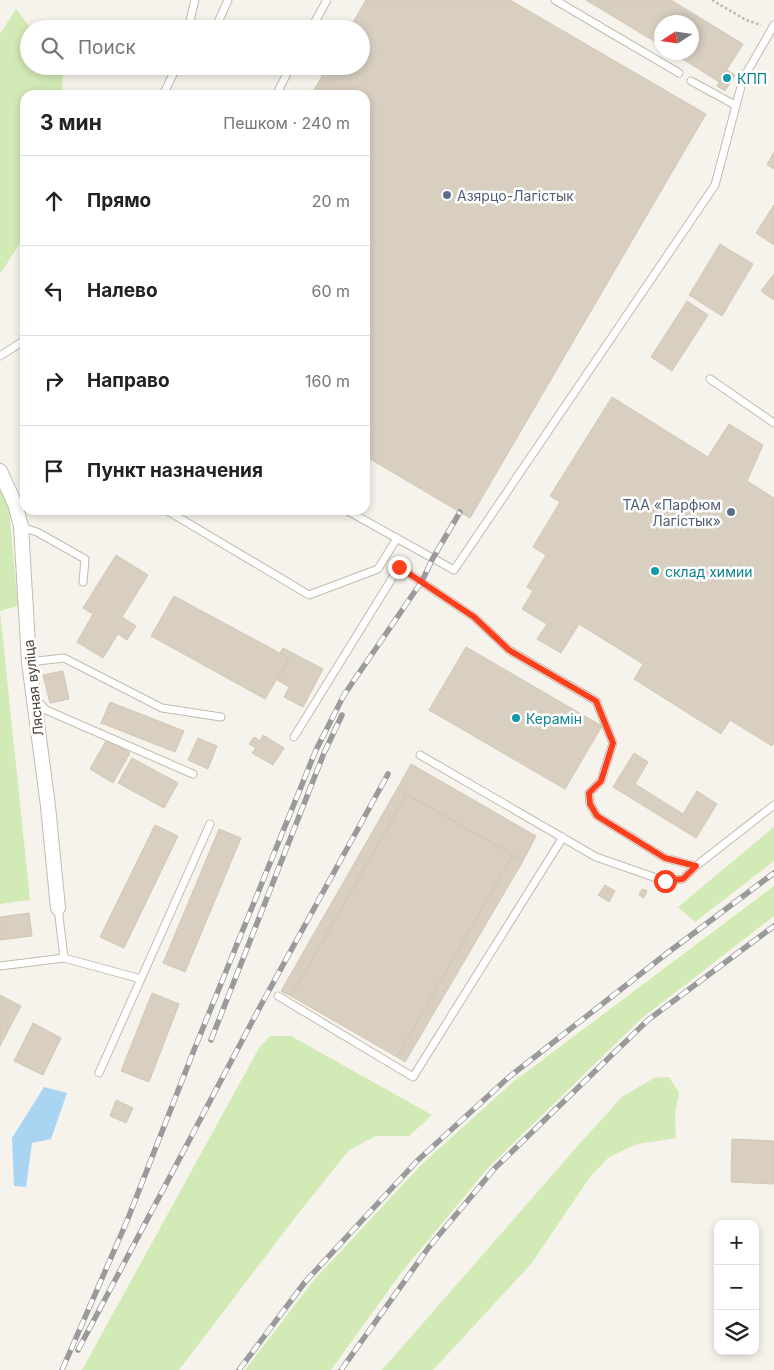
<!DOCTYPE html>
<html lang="ru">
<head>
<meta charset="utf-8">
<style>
  body { margin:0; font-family:Inter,sans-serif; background:#f2f2f2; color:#222 }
  .controls { position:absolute; right:15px; bottom:15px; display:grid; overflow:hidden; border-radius:10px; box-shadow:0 2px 8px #0003 }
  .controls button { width:45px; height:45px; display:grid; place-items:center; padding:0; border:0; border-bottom:1px solid #e0e0e0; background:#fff; color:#222; font:25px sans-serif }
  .compass { position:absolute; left:654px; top:15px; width:45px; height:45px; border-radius:50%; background:#fff; box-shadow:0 2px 8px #0003; rotate:258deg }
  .stop { position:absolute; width:15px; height:15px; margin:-11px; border:4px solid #fc3f1d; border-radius:50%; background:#fff }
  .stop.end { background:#fc3f1d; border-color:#fff; box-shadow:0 1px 5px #0008 }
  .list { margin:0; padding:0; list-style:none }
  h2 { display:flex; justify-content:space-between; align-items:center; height:65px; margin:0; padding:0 20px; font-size:21px }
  h2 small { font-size:16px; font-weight:400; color:#767676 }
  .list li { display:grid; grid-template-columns:32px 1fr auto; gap:15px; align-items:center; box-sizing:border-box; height:90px; padding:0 20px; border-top:1px solid #e0e0e0 }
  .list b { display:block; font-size:19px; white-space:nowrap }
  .list em { font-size:16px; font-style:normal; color:#767676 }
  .icon { flex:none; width:28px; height:28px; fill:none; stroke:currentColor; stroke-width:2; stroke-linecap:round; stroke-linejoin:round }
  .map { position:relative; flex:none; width:774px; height:1370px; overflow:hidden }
  .search { position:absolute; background:#fff; box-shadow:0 2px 8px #0003; left:20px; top:20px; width:350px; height:55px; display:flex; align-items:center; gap:12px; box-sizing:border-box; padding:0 18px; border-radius:28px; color:#767676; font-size:19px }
  .panel { position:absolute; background:#fff; box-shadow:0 2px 8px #0003; left:20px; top:90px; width:350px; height:425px; border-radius:15px }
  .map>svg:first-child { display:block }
</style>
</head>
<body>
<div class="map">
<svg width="774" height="1370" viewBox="0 0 774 1370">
  <rect width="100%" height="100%" fill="#f6f3ec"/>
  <path fill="#d2eab5" d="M 16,9 L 31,29 L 29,29 L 29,66 L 59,66 L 63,72 L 62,95 L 25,95 L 25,236 L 0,274 L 0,34 Z
    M 0,488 L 9,509 L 18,606 L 0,611 L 30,900 L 0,904 Z
    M 774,827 L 774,861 L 695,922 L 678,907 Z
    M 774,886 L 774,916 L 641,1019 L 488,1168 L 401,1273 L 331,1370 L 245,1370 L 314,1280 L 423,1163 L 513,1082 Z
    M 270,1036 L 291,1036 L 432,1115 L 409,1136 L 376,1136 L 349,1150 L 297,1215 L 179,1370 L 82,1370 L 259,1048 Z
    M 669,1077 L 679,1093 L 675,1114 L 676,1138 L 637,1144 L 609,1157 L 590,1177 L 531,1264 L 433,1370 L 382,1370 L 582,1141 L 623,1096 L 654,1078 Z"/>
  <path fill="#a9d4f2" d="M 44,1087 L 67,1093 L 51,1139 L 32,1143 L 26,1187 L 14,1186 L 12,1138 Z"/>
  <path fill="#d8cfc1" stroke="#d3c7b4" d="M 366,0 L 510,0 L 706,114 L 470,518 L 365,456 L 365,95 L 311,95 L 328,66 L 361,66 L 361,29 L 349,29 Z
    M 586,0 L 671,0 L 743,44 L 719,82 L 672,52 L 692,52 L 692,22 L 662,22 L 662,46 Z
    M 727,70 L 735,75 L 725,91 L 717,86 Z
    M 774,152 L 774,169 L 767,165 Z
    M 774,205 L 774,245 L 756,233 Z
    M 720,244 L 753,264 L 722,316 L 689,295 Z
    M 774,274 L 774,300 L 761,291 Z
    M 687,301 L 708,315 L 672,371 L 651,357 Z
    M 612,397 L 708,457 L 729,424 L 763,445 L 747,481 L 774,498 L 774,743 L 772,746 L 730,720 L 721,734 L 634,679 L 643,664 L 579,624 L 561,653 L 537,639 L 547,624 L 522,609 L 533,591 L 527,587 L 546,555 L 533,547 L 560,502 L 550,496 Z
    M 116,555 L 148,575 L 122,617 L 136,626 L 127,640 L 118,634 L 103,658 L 77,642 L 93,614 L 83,608 Z
    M 174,596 L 289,658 L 265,699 L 151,636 Z
    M 466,647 L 602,726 L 565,789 L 429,710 Z
    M 283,648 L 323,669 L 303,707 L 284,697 L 289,687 L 277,680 L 289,658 L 280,653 Z
    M 63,671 L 69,699 L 50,703 L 43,675 Z
    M 110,702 L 184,731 L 175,752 L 101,723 Z
    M 263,735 L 284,748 L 273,765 L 252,753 L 256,748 L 249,744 L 254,737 L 260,741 Z
    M 198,738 L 217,746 L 208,769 L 188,760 Z
    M 107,739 L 130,753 L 113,783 L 90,769 Z
    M 634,753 L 648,762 L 635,784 L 683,814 L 697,791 L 717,804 L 696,838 L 613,787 Z
    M 132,758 L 178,783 L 164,808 L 118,783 Z
    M 411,764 L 536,836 L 523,861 L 397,789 Z
    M 397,789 L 407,794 L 291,996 L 281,991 Z
    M 407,794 L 513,855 L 397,1057 L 291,996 Z
    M 155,825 L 178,836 L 124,948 L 100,937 Z
    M 219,829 L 241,838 L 185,972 L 163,963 Z
    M 513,855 L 523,861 L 405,1062 L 397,1057 Z
    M 605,885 L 615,891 L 609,902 L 598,895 Z
    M 642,889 L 647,891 L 644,898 L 639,895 Z
    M 29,913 L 32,936 L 0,940 L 0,917 Z
    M 152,993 L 179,1004 L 149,1082 L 121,1071 Z
    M 0,995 L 21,1006 L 0,1046 Z
    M 33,1023 L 61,1038 L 43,1075 L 14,1061 Z
    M 116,1100 L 133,1108 L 126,1123 L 110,1116 Z
    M 732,1139 L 774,1141 L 774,1184 L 731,1182 Z"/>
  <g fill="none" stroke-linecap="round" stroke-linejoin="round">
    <g stroke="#c2bbae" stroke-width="9">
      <path id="service" d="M 555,0 L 679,73
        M 188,29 L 195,0
        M 215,29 L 228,0
        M 311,29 L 327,0
        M 691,81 L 735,105
        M 163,95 L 177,66
        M 276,95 L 291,66
        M 0,356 L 25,340
        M 710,379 L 774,423
        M 166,510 L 309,595 L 378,569 L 397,538
        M 346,510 L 454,570 L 715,185 L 743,79 L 774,25
        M 21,527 L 37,532 L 85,559 L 83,582
        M 29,662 L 64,658 L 162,708 L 221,717
        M 36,699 L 46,710 L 193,774
        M 294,737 L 399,567 L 474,617 L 509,650 L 596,701 L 613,743 L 601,781 L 589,793 L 590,804 L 597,816 L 665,858 L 696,866
        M 420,755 L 596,857 L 665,881 L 683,879 L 696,866 L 774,805
        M 64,958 L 141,979
        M 0,966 L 64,958 L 58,908
        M 278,996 L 413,1077 L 563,837
        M 99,1073 L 210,824"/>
    </g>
    <g stroke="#c2bbae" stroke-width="16">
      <path id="minor" d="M 0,471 L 15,504 L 21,526 L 29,662 L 48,806 L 58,908"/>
    </g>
    <path stroke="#c4b79f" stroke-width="2.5" stroke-dasharray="2.5 2.5" stroke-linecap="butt" d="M 712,0 L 746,20 L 761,25"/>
    <use href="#service" stroke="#fff" stroke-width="7"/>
    <use href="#minor" stroke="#fff" stroke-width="14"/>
    <g stroke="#9a9a9a" stroke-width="5.5">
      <path id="rail" d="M 211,1040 L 324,753 L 342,715
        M 78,1350 L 261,1005 L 388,774
        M 62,1370 L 127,1221 L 194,1050 L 316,750 L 344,695 L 422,581 L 433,558 L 460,512
        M 239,1370 L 305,1282 L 417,1161 L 509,1077 L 666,954 L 774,873
        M 341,1370 L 429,1247 L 495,1168 L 648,1020 L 774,926"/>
    </g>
    <use href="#rail" stroke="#fff" stroke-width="4" stroke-dasharray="11" stroke-linecap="butt"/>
  </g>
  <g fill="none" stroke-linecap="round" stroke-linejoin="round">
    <path stroke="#fc3f1d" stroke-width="6" d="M 399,567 L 474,617 L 509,650 L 596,701 L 613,743 L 601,781 L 589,793 L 590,804 L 597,816 L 665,858 L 696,866 L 683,879 L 665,881"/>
  </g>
  <g fill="#0f9aa8" stroke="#fff" stroke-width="2">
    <circle cx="727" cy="78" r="5"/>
    <circle cx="655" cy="571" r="5"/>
    <circle cx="516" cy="718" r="5"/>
  </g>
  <g fill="#5c6f8a" stroke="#fff" stroke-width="2">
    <circle cx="447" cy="195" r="5"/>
    <circle cx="731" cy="512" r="5"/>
  </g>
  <g text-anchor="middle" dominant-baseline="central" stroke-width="5" stroke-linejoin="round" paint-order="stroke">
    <g font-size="14" fill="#0d838f" stroke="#fff" text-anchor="start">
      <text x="737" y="78">КПП</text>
      <text x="665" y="571">склад химии</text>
      <text x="526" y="718">Керамін</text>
    </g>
    <g font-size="14" fill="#4e5e75" stroke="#fff" text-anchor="start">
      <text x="457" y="195">Азярцо-Лагістык</text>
      <text x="721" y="504" text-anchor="end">ТАА «Парфюм<tspan x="721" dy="16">Лагістык»</tspan></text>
    </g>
    <g font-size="14" fill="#4b4439" stroke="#fff">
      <text transform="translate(33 688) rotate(-96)">Лясная вуліца</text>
    </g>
  </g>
</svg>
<div class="controls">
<button>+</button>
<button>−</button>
<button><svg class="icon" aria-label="layers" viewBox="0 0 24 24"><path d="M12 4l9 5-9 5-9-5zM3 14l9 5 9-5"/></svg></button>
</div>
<svg class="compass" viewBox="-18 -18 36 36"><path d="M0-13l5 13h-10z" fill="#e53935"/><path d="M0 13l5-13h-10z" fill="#767676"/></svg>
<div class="stop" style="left:665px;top:881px"></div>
<div class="stop end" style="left:399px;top:567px"></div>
<div class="search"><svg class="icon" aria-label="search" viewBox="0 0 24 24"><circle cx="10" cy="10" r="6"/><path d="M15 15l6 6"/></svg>Поиск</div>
<section class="panel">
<h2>3 мин<small>Пешком · 240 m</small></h2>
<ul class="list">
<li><svg class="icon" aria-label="ahead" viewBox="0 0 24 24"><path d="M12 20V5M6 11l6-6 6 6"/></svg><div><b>Прямо</b></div><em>20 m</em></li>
<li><svg class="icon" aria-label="left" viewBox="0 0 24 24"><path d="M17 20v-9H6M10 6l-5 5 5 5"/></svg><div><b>Налево</b></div><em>60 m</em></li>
<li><svg class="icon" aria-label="right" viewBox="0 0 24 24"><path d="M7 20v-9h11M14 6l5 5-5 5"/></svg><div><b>Направо</b></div><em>160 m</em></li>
<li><svg class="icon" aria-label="arrive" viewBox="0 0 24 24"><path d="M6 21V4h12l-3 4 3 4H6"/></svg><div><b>Пункт назначения</b></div></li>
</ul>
</section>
</div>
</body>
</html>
